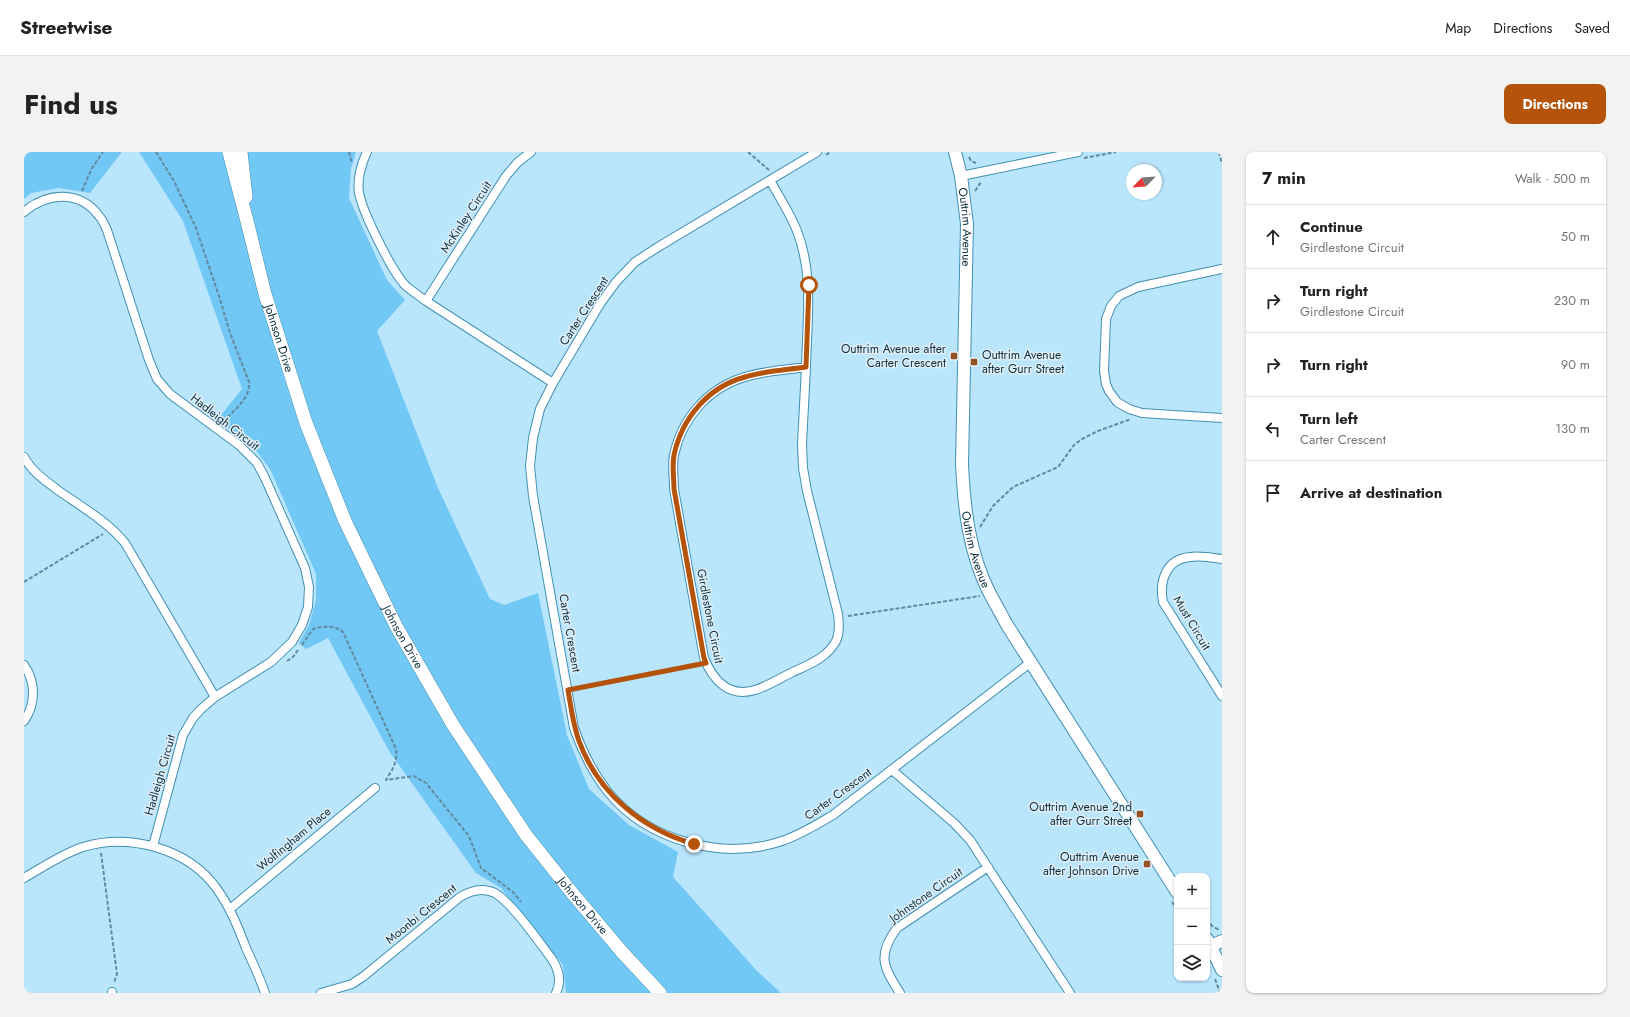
<!DOCTYPE html>
<html lang="en">
<head>
<meta charset="utf-8">
<style>
  body { margin:0; font-family:Jost,sans-serif; background:#f2f2f2; color:#222 }
  .controls { position:absolute; right:12px; bottom:12px; display:grid; overflow:hidden; border-radius:8px; box-shadow:0 1px 3px #0004 }
  .controls button { width:36px; height:36px; display:grid; place-items:center; padding:0; border:0; border-bottom:1px solid #e0e0e0; background:#fff; color:#222; font:20px sans-serif }
  .compass { position:absolute; left:1102px; top:12px; width:36px; height:36px; border-radius:50%; background:#fff; box-shadow:0 1px 3px #0004; rotate:245deg }
  .stop { position:absolute; width:12px; height:12px; margin:-9px; border:3px solid #b45309; border-radius:50%; background:#fff }
  .stop.end { background:#b45309; border-color:#fff; box-shadow:0 1px 4px #0008 }
  .list { margin:0; padding:0; list-style:none }
  h2 { display:flex; justify-content:space-between; align-items:center; height:52px; margin:0; padding:0 16px; font-size:17px }
  h2 small { font-size:13px; font-weight:400; color:#767676 }
  .list li { display:grid; grid-template-columns:26px 1fr auto; gap:12px; align-items:center; box-sizing:border-box; height:64px; padding:0 16px; border-top:1px solid #e0e0e0 }
  .list b { display:block; font-size:15px; white-space:nowrap }
  .list p { margin:0; font-size:13px; white-space:nowrap; color:#767676 }
  .list em { font-size:13px; font-style:normal; color:#767676 }
  .icon { flex:none; width:22px; height:22px; fill:none; stroke:currentColor; stroke-width:2; stroke-linecap:round; stroke-linejoin:round }
  .map { position:relative; flex:none; width:1198px; height:841px; overflow:hidden; border-radius:8px }
  header { display:flex; align-items:center; gap:24px; box-sizing:border-box; height:56px; padding:0 20px; background:#fff; border-bottom:1px solid #e0e0e0 }
  header strong { font-size:19px }
  nav { display:flex; gap:22px; margin-inline-start:auto; font-size:14px }
  .intro { display:flex; align-items:center; justify-content:space-between; box-sizing:border-box; height:96px; padding:0 24px }
  h1 { margin:0; font-size:28px }
  .button { padding:10px 18px; border-radius:8px; background:#b45309; color:#fff; font-size:14px; font-weight:700 }
  main { display:flex; gap:24px; padding:0 24px }
  aside { flex:1; background:#fff; border-radius:8px; box-shadow:0 1px 3px #0004 }
  .map>svg:first-child { display:block }
</style>
</head>
<body>
<header>
<strong>Streetwise</strong>
<nav><a>Map</a><a>Directions</a><a>Saved</a></nav>
</header>
<div class="intro"><h1>Find us</h1><a class="button">Directions</a></div>
<main>
<div class="map">
<svg width="1198" height="841" viewBox="0 0 1198 841">
  <rect width="100%" height="100%" fill="#b9e5fd"/>
  <path fill="#71c8f4" d="M 0,0 L 98,0 L 66,41 L 35,36 L 7,41 L 0,47 Z
    M 115,0 L 332,0 L 327,17 L 325,46 L 363,128 L 381,148 L 353,179 L 414,336 L 466,447 L 480,453 L 514,441 L 543,583 L 565,637 L 605,673 L 654,700 L 649,725 L 733,819 L 757,841 L 542,841 L 539,813 L 477,736 L 452,721 L 365,599 L 304,486 L 282,497 L 275,491 L 285,473 L 292,448 L 292,422 L 246,317 L 230,296 L 193,268 L 218,237 L 159,69 Z"/>
  <g fill="none" stroke-linecap="round" stroke-linejoin="round">
    <g stroke="#428fb3" stroke-width="10">
      <path id="street" d="M 343,0 C 337,12 333,28 335,41 C 339,61 368,120 382,134 C 388,139 395,144 402,149 L 529,231
        M 793,0 L 634,95 L 611,110 L 592,130 L 576,152 L 529,231 L 516,257 L 509,286 L 506,314 L 509,344 L 550,576 C 558,599 569,621 584,640 C 624,689 698,709 758,689 C 776,683 792,673 809,663 L 1007,510
        M 937,24 L 1054,0
        M 746,28 C 755,45 766,61 773,79 C 790,122 783,169 782,215 C 762,218 740,219 721,225 C 684,236 658,266 650,303 C 648,314 650,326 650,337 L 680,506 C 689,528 705,546 731,538 C 744,534 756,526 767,521 C 784,513 803,506 812,489 C 816,481 815,470 814,462 L 783,339 L 779,316 L 778,292 L 782,215
        M 0,60 C 23,40 56,38 75,64 C 79,68 81,74 83,78 L 125,208 L 133,227 L 146,242 L 215,293 L 233,311 L 241,326 L 281,416 L 285,435 L 284,455 L 278,473 L 268,490 L 247,510 L 191,545 L 176,558 L 169,566 L 159,583 L 129,694
        M 1198,117 L 1114,135 L 1095,144 L 1087,154 L 1082,167 L 1080,219 L 1082,232 L 1085,239 L 1093,250 L 1105,257 L 1118,261 L 1198,266
        M 402,149 L 482,24 L 494,10 L 507,0
        M 0,305 C 8,320 22,329 35,339 C 58,355 84,370 101,391 L 191,545
        M 1198,407 C 1188,406 1176,403 1166,405 C 1142,407 1135,429 1139,450 L 1198,544
        M 0,513 C 12,530 12,552 0,569
        M 868,618 L 930,671 L 946,688 L 1046,841
        M 0,726 C 19,715 38,702 59,695 C 105,681 164,696 193,737 C 206,755 214,775 222,796 C 229,811 236,826 241,841
        M 206,757 L 351,636
        M 88,840 L 88,841
        M 297,841 L 328,832 L 340,824 L 436,745 C 446,739 459,735 471,741 C 488,751 515,790 528,807 C 535,818 538,829 532,841
        M 876,841 C 859,815 853,803 873,776 L 964,715"/>
    </g>
    <g stroke="#428fb3" stroke-width="14">
      <g id="secondary">
        <path id="s1" d="M 931,0 L 937,24 L 943,72 L 938,312 C 940,356 945,400 965,440 C 971,451 977,462 983,473 L 1153,740"/>
        <path d="M 1183,787 L 1198,818"/>
        <path d="M 1187,794 L 1198,789"/>
      </g>
    </g>
    <g stroke="#428fb3" stroke-width="14">
      <g id="primary">
        <path id="s2" d="M 205,0 L 224,73 L 241,142 L 282,271 L 321,369 L 372,474 L 429,573 L 502,683 L 549,742 L 598,800 L 636,841"/>
        <path d="M 217,0 L 222,45"/>
      </g>
    </g>
    <path stroke="#63899d" stroke-width="2" stroke-dasharray="4 2" stroke-linecap="butt" d="M 132,0 L 150,29 L 172,76 L 196,147 L 206,181 L 225,230 C 227,246 209,259 199,270
      M 325,0 L 328,11
      M 724,0 L 745,18
      M 1195,0 L 1198,12
      M 802,3 L 806,0
      M 945,5 L 947,9 L 952,11
      M 1060,6 L 1092,0
      M 58,39 L 68,16 L 79,0
      M 951,39 L 957,30
      M 956,375 L 969,354 L 989,335 L 1034,315 L 1050,293 L 1058,287 L 1074,279 L 1107,267
      M 0,430 L 79,382
      M 824,464 L 956,444
      M 278,493 L 289,477 C 299,474 311,473 319,480 L 372,597 C 374,610 368,618 362,628 L 390,624 L 402,631 L 445,684 L 457,716 L 489,740 L 497,750
      M 263,509 L 269,505 L 274,498
      M 553,537 L 674,513
      M 77,701 L 93,822 L 90,831
      M 1148,750 L 1153,757
      M 1183,767 L 1188,774 L 1195,778
      M 1191,827 L 1196,841"/>
    <use href="#street" stroke="#fff" stroke-width="8"/>
    <use href="#secondary" stroke="#fff" stroke-width="12"/>
    <use href="#primary" stroke="#fff" stroke-width="13"/>
  </g>
  <g fill="none" stroke-linecap="round" stroke-linejoin="round">
    <path stroke="#b45309" stroke-width="5" d="M 670,692 C 618,677 574,641 555,589 C 549,573 547,555 544,538 L 682,511 L 680,506 L 650,337 C 650,326 648,314 650,303 C 658,266 684,235 721,225 C 740,219 762,218 782,215 L 785,133"/>
  </g>
  <g fill="#955123" stroke="#dfeef6" stroke-width="1.5">
    <rect x="926" y="200" width="8" height="8" rx="2"/>
    <rect x="946" y="206" width="8" height="8" rx="2"/>
    <rect x="1112" y="658" width="8" height="8" rx="2"/>
    <rect x="1119" y="708" width="8" height="8" rx="2"/>
  </g>
  <g text-anchor="middle" dominant-baseline="central" stroke-width="3" stroke-linejoin="round" paint-order="stroke">
    <g font-size="12" fill="#0e2f3e" stroke="#dfeef6">
      <text transform="translate(442 65) rotate(-57)">McKinley Circuit</text>
      <text stroke="none"><textPath href="#s1" startOffset="76">Outtrim Avenue</textPath></text>
      <text transform="translate(560 159) rotate(-57)">Carter Crescent</text>
      <text stroke="none"><textPath href="#s2" startOffset="193">Johnson Drive</textPath></text>
      <text transform="translate(201 270) rotate(38)">Hadleigh Circuit</text>
      <text stroke="none"><textPath href="#s1" startOffset="400">Outtrim Avenue</textPath></text>
      <text transform="translate(686 464) rotate(79)">Girdlestone Circuit</text>
      <text transform="translate(1168 471) rotate(59)">Must Circuit</text>
      <text transform="translate(546 481) rotate(80)">Carter Crescent</text>
      <text stroke="none"><textPath href="#s2" startOffset="517">Johnson Drive</textPath></text>
      <text transform="translate(136 623) rotate(-74)">Hadleigh Circuit</text>
      <text transform="translate(814 642) rotate(-36)">Carter Crescent</text>
      <text transform="translate(270 687) rotate(-40)">Wolfingham Place</text>
      <text transform="translate(902 743) rotate(-35)">Johnstone Circuit</text>
      <text stroke="none"><textPath href="#s2" startOffset="841">Johnson Drive</textPath></text>
      <text transform="translate(397 762) rotate(-39)">Moonbi Crescent</text>
    </g>
    <g font-size="12" fill="#0e2f3e" stroke="#dfeef6" text-anchor="end">
      <text x="922" y="197">Outtrim Avenue after<tspan x="922" dy="14">Carter Crescent</tspan></text>
      <text x="958" y="203" text-anchor="start">Outtrim Avenue<tspan x="958" dy="14">after Gurr Street</tspan></text>
      <text x="1108" y="655">Outtrim Avenue 2nd<tspan x="1108" dy="14">after Gurr Street</tspan></text>
      <text x="1115" y="705">Outtrim Avenue<tspan x="1115" dy="14">after Johnson Drive</tspan></text>
    </g>
  </g>
</svg>
<div class="controls">
<button>+</button>
<button>−</button>
<button><svg class="icon" aria-label="layers" viewBox="0 0 24 24"><path d="M12 4l9 5-9 5-9-5zM3 14l9 5 9-5"/></svg></button>
</div>
<svg class="compass" viewBox="-18 -18 36 36"><path d="M0-13l5 13h-10z" fill="#e53935"/><path d="M0 13l5-13h-10z" fill="#767676"/></svg>
<div class="stop" style="left:785px;top:133px"></div>
<div class="stop end" style="left:670px;top:692px"></div>
</div>
<aside>
<h2>7 min<small>Walk · 500 m</small></h2>
<ul class="list">
<li><svg class="icon" aria-label="ahead" viewBox="0 0 24 24"><path d="M12 20V5M6 11l6-6 6 6"/></svg><div><b>Continue</b><p>Girdlestone Circuit</p></div><em>50 m</em></li>
<li><svg class="icon" aria-label="right" viewBox="0 0 24 24"><path d="M7 20v-9h11M14 6l5 5-5 5"/></svg><div><b>Turn right</b><p>Girdlestone Circuit</p></div><em>230 m</em></li>
<li><svg class="icon" aria-label="right" viewBox="0 0 24 24"><path d="M7 20v-9h11M14 6l5 5-5 5"/></svg><div><b>Turn right</b></div><em>90 m</em></li>
<li><svg class="icon" aria-label="left" viewBox="0 0 24 24"><path d="M17 20v-9H6M10 6l-5 5 5 5"/></svg><div><b>Turn left</b><p>Carter Crescent</p></div><em>130 m</em></li>
<li><svg class="icon" aria-label="arrive" viewBox="0 0 24 24"><path d="M6 21V4h12l-3 4 3 4H6"/></svg><div><b>Arrive at destination</b></div></li>
</ul>
</aside>
</main>
</body>
</html>
